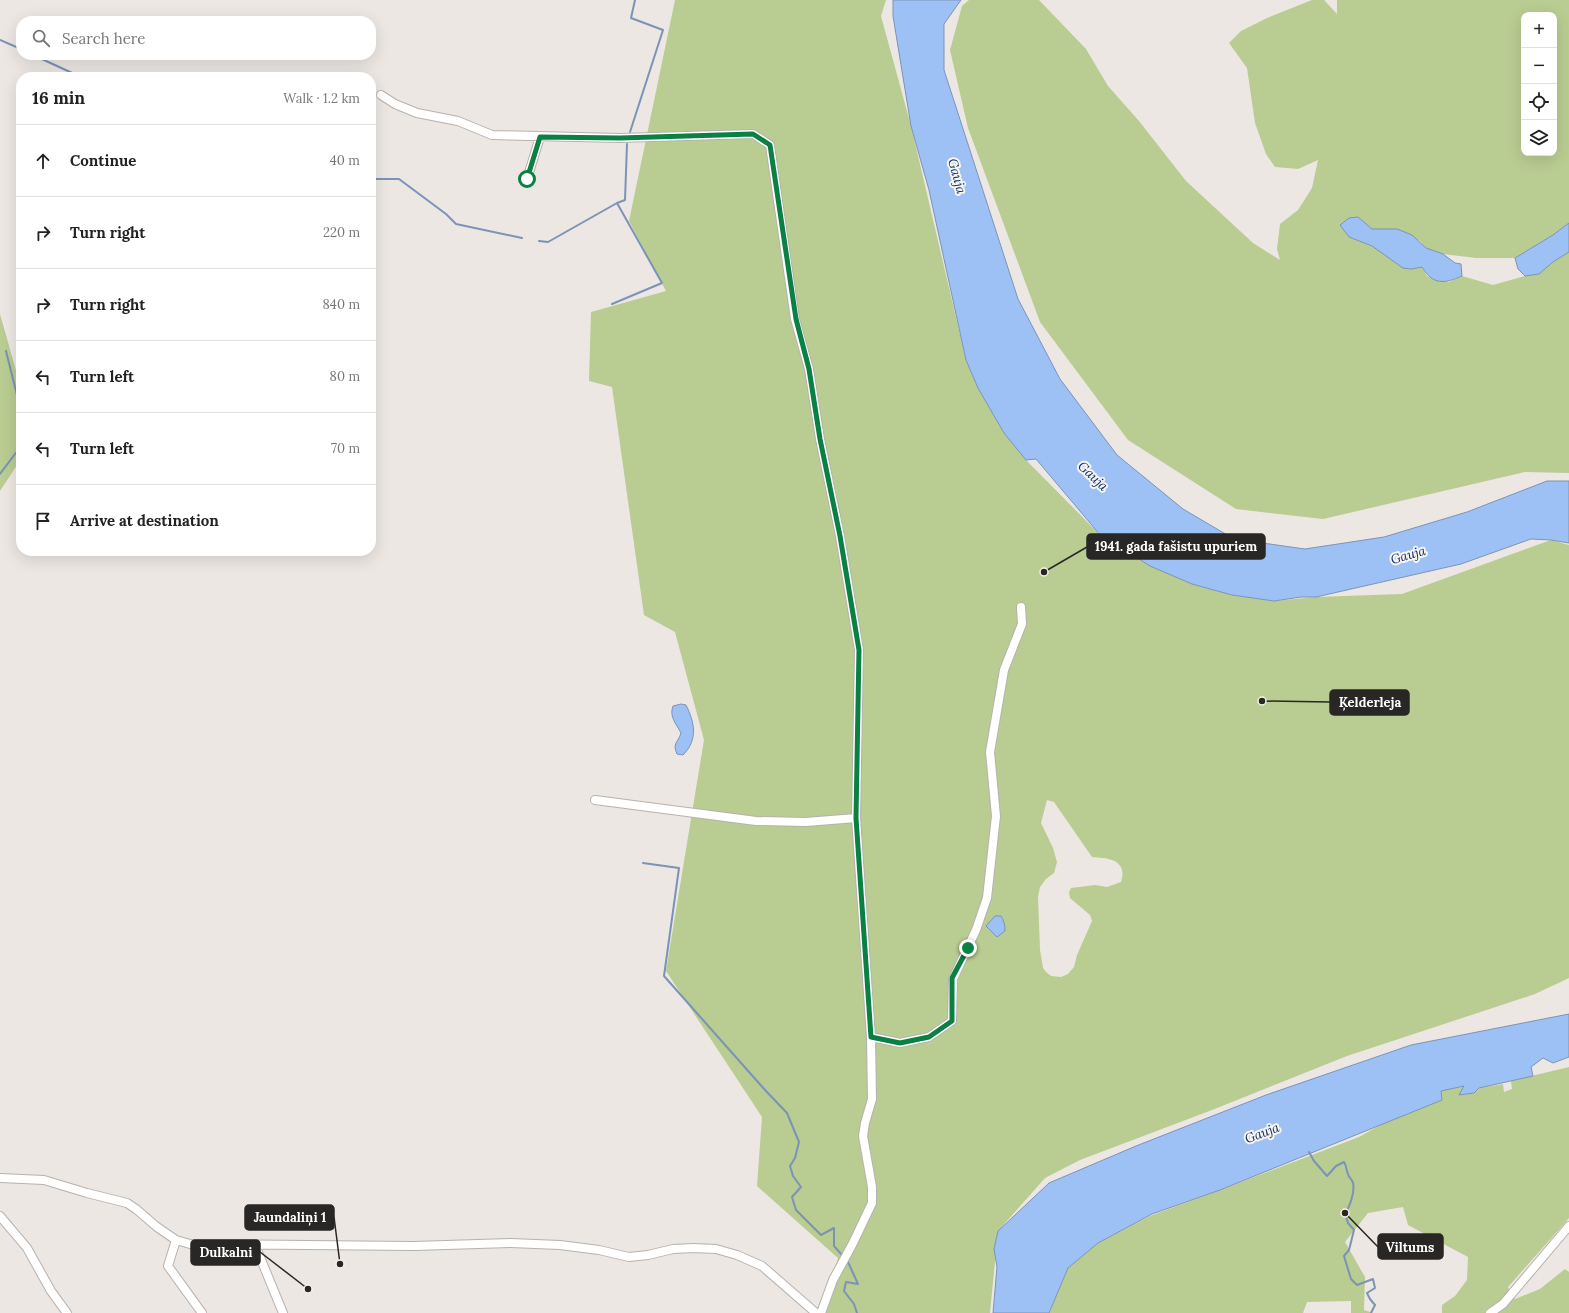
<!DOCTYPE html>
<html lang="en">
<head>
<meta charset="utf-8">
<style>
  body { margin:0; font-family:Lora,serif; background:#f6f6f6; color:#222 }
  .controls { position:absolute; right:12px; top:12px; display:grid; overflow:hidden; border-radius:8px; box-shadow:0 4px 16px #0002 }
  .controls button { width:36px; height:36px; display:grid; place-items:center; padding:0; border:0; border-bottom:1px solid #e0e0e0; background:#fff; color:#222; font:20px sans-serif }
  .stop { position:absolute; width:12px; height:12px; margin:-9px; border:3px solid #0b8043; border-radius:50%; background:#fff }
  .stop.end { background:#0b8043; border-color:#fff; box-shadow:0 1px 4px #0008 }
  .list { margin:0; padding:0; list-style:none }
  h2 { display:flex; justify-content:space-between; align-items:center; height:52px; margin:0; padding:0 16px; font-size:17px }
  h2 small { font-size:13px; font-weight:400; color:#767676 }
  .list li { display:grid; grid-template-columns:26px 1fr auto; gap:12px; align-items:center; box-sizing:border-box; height:72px; padding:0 16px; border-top:1px solid #e0e0e0 }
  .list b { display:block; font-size:15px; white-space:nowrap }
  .list em { font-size:13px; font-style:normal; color:#767676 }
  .icon { flex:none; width:22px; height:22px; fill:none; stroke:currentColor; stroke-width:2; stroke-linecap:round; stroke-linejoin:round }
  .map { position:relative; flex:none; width:1569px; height:1313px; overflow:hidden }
  .search { position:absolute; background:#fff; box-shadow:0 4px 16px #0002; left:16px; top:16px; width:360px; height:44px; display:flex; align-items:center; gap:10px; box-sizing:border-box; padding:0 14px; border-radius:16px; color:#767676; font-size:15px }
  .panel { position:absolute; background:#fff; box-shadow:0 4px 16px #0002; left:16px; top:72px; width:360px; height:484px; border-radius:16px }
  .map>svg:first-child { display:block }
</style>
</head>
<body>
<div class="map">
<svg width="1569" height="1313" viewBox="0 0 1569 1313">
  <rect width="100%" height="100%" fill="#ece7e3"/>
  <path fill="#b9cc91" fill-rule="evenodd" d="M 675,0 L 886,0 L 881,16 L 911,126 L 966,360 L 978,388 L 1004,433 L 1026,460 L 1113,548 L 1192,584 L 1232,595 L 1274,601 L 1316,597 L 1402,594 L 1551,540 L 1569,545 L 1569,978 L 1535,994 L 1347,1056 L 1212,1110 L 1080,1160 L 1045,1178 L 998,1231 L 990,1313 L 826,1313 L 838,1258 L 757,1186 L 762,1117 L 666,971 L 704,740 L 675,632 L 644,615 L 612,387 L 589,381 L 591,312 L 666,291 L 629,221 ZM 1047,800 L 1054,802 L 1092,857 C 1109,858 1128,860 1121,882 L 1107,887 L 1095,885 L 1071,888 L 1069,892 L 1070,898 L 1090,915 L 1092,921 L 1077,955 L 1074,967 L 1068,974 L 1061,977 L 1051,976 L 1046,972 L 1043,968 L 1040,950 L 1038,897 L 1040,887 L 1046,879 L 1054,873 L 1057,862 L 1053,848 L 1041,823 Z
    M 969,0 L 1039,0 L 1086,49 L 1108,86 L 1139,121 L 1186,181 L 1253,243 L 1280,260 L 1277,249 L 1280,224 L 1298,210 L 1312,188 L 1318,160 L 1298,169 L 1275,167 L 1266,154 L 1255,123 L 1247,68 L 1229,43 L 1241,31 L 1267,18 L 1312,0 L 1324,0 L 1337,14 L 1337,0 L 1569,0 L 1569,223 L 1553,235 L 1515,258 L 1476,258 L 1443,254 L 1426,248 L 1420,241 L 1382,229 L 1372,229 L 1358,217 L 1349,237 L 1372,246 L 1411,269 L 1422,267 L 1427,276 L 1449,282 L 1462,276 L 1493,285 L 1525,276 L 1539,274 L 1553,262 L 1569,252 L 1569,473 L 1525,472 L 1323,519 L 1236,509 L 1128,440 L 1040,322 L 968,128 L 950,50 L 962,6 ZM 1524,15 L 1554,15 L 1554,153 L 1524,153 Z
    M 0,314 L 21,388 L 21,459 L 0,491 Z
    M 1569,1067 L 1569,1218 L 1508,1287 L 1510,1293 L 1515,1299 L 1540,1289 L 1565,1269 L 1569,1272 L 1569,1313 L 1442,1313 L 1442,1305 L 1455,1296 L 1467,1280 L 1468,1257 L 1408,1225 L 1403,1207 L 1368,1213 L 1345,1242 L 1365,1277 L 1364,1310 L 1373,1313 L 1351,1313 L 1351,1301 L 1307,1302 L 1303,1313 L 1049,1313 L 1068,1268 L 1098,1243 L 1150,1216 L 1223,1189 L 1359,1137 L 1382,1124 L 1442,1100 L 1441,1091 L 1465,1086 L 1459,1095 L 1474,1093 L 1480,1088 L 1503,1084 L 1504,1092 L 1512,1089 L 1511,1081 Z"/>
  <path fill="#9ec1f5" stroke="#7b93b7" d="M 893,0 L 961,0 L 944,24 L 944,70 L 1018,299 L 1060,379 L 1117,455 L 1183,509 L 1234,539 L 1305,549 L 1384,537 L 1467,512 L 1547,481 L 1569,481 L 1569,543 L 1551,540 L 1531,539 L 1461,564 L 1316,597 L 1301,597 L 1274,601 L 1232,595 L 1192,584 L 1150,566 L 1131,554 L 1113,548 L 1101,536 L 1036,459 L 1026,460 L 1004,433 L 978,388 L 966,360 L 929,190 L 911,126 L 893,16 Z
    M 1358,217 L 1372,229 L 1397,229 L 1412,235 L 1426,248 L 1443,254 L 1455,263 L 1461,264 L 1462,276 C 1444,284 1433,285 1422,267 L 1411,269 L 1403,268 L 1372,246 L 1349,237 L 1340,225 L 1349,218 Z
    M 1569,223 L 1569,252 L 1553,262 L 1539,274 L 1525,276 L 1518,269 L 1515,258 L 1553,235 Z
    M 681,704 L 686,705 C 695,723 698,740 683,755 L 677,754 C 672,743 678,743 681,733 C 676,723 669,717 673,706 Z
    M 995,916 L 1001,916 C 1004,921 1005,925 1005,931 L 997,937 L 986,926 Z
    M 1569,1014 L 1569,1057 L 1553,1063 L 1543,1058 L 1531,1067 L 1533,1076 L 1479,1088 L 1474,1093 L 1459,1095 L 1464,1086 L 1441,1091 L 1442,1100 L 1220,1190 L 1152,1214 L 1098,1243 L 1068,1268 L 1049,1313 L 993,1313 L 997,1267 L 994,1249 L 998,1231 L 1049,1183 L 1136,1146 L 1266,1095 L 1411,1045 Z"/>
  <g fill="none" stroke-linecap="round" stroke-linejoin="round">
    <path stroke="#7b93b7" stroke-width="2" d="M 0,40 L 21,49
      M 33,55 L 81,77
      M 630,132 L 663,30 L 631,18 L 635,0
      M 371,179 L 399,179 L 446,214 L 456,224 L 522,238
      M 617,203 L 625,200 L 627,144
      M 539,241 L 548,242 L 617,203 L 662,283 L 612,304
      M 6,351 L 21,411
      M 0,474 L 21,446
      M 643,863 L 679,868 L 664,976 L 765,1090 L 787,1113 L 799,1142 L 795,1158 L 790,1166 L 793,1176 L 801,1187 L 792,1197 L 796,1210 L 821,1235 L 834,1228 L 834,1246 L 842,1255
      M 1309,1152 L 1314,1161 L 1327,1176 L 1336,1166 L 1344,1162 C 1347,1167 1346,1170 1348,1174 C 1349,1178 1352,1179 1353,1183 C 1355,1191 1350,1207 1345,1213 L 1348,1223 L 1354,1230 L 1349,1250 L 1344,1256 L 1351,1279 L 1357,1285 L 1373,1279 L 1375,1288 L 1367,1293 L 1370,1299 L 1375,1305 L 1371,1313
      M 848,1262 L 858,1284 L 846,1282 L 844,1291 L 854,1304 L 857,1313"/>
    <g stroke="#b7b2af" stroke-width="10">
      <path id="minor" d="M 381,95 L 395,104 L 417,113 L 458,121 L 492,135 L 620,138 L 753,134 L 770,145 L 795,319 L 809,369 L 820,439 L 840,536 L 859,650 L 856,818 L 871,1037
        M 527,179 L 540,137
        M 595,800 L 756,821 L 806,822 L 856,818
        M 0,1178 L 44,1180 L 87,1193 L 127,1203 L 136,1209 L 157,1227 L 176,1240 L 190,1244 L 414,1246 L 511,1243 L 560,1245 L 599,1250 L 629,1257 L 648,1255 L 673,1249 L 693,1248 L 716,1249 L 737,1255 L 762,1266 L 816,1313
        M 0,1216 L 27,1248 L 51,1291 L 67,1313
        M 176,1240 L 168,1266 L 202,1313
        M 255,1245 L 283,1313
        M 821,1313 L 833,1280 L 853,1243 L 872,1203 L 872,1187 L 863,1136 L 865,1123 L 872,1099 L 871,1037 L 900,1043 L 929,1037 L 952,1021 L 953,979 L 976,930 L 987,898 L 996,816 L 990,752 L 1004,670 L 1022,624 L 1021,607
        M 1490,1313 L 1503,1304 L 1569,1226"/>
    </g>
    <use href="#minor" stroke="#fff" stroke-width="8"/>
  </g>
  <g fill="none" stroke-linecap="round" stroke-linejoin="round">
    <path stroke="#0b8043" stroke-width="5" d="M 527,179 L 540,137 L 620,138 L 753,134 L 770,145 L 796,319 L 809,369 L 820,439 L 840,536 L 859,650 L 856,818 L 871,1037 L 900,1043 L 929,1037 L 952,1021 L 952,978 L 968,948"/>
  </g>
  <g text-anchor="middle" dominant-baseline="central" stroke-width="4" stroke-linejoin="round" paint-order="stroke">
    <g font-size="13" font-style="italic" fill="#06326e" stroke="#f9f4f0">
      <text transform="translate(957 176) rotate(75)">Gauja</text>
      <text transform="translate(1093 476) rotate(44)">Gauja</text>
      <text transform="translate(1408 555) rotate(-16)">Gauja</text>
      <text transform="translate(1262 1133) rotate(-21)">Gauja</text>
    </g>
  </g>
  <path fill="none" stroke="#292726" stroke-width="1.5" d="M1044 572L1087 547M1262 701L1330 702M340 1264L334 1217M1345 1213L1378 1247M308 1289L260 1252"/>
  <g fill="#292726" stroke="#f9f4f0" stroke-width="1.5">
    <circle cx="1044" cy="572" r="4"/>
    <circle cx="1262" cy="701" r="4"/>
    <circle cx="340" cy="1264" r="4"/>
    <circle cx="1345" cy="1213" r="4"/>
    <circle cx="308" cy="1289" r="4"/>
  </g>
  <g fill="#292726" stroke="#292726" stroke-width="1.5">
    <rect x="1087" y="534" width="178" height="25" rx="4"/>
    <rect x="1330" y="690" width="79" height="25" rx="4"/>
    <rect x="245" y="1205" width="89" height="25" rx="4"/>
    <rect x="1378" y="1234" width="65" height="25" rx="4"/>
    <rect x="191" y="1240" width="69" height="25" rx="4"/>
  </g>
  <g font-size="13" text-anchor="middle" font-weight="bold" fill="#fff">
    <text x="1176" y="551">1941. gada fašistu upuriem</text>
    <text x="1370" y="707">Ķelderleja</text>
    <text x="290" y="1222">Jaundaliņi 1</text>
    <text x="1410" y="1252">Viltums</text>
    <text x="226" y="1257">Dulkalni</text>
  </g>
</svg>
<div class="controls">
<button>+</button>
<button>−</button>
<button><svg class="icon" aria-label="locate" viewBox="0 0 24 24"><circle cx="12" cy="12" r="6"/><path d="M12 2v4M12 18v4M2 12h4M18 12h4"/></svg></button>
<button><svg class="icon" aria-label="layers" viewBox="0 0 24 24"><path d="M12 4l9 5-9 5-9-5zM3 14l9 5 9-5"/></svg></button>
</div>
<div class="stop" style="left:527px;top:179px"></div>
<div class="stop end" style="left:968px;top:948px"></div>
<div class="search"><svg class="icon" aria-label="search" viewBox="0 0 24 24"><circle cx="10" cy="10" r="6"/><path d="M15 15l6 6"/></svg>Search here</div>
<section class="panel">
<h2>16 min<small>Walk · 1.2 km</small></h2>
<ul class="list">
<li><svg class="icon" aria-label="ahead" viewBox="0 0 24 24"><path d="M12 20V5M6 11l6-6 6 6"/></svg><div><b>Continue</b></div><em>40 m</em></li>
<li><svg class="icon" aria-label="right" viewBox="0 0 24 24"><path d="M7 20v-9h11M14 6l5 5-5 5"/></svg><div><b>Turn right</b></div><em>220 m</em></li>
<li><svg class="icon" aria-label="right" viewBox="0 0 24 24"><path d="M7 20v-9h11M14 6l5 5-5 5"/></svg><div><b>Turn right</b></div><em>840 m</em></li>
<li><svg class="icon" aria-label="left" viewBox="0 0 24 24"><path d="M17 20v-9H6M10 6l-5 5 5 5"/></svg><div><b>Turn left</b></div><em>80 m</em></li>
<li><svg class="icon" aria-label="left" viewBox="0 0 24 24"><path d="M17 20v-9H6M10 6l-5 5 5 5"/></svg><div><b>Turn left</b></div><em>70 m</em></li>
<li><svg class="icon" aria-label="arrive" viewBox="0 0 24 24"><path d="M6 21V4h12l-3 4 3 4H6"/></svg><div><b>Arrive at destination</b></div></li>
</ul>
</section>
</div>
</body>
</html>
